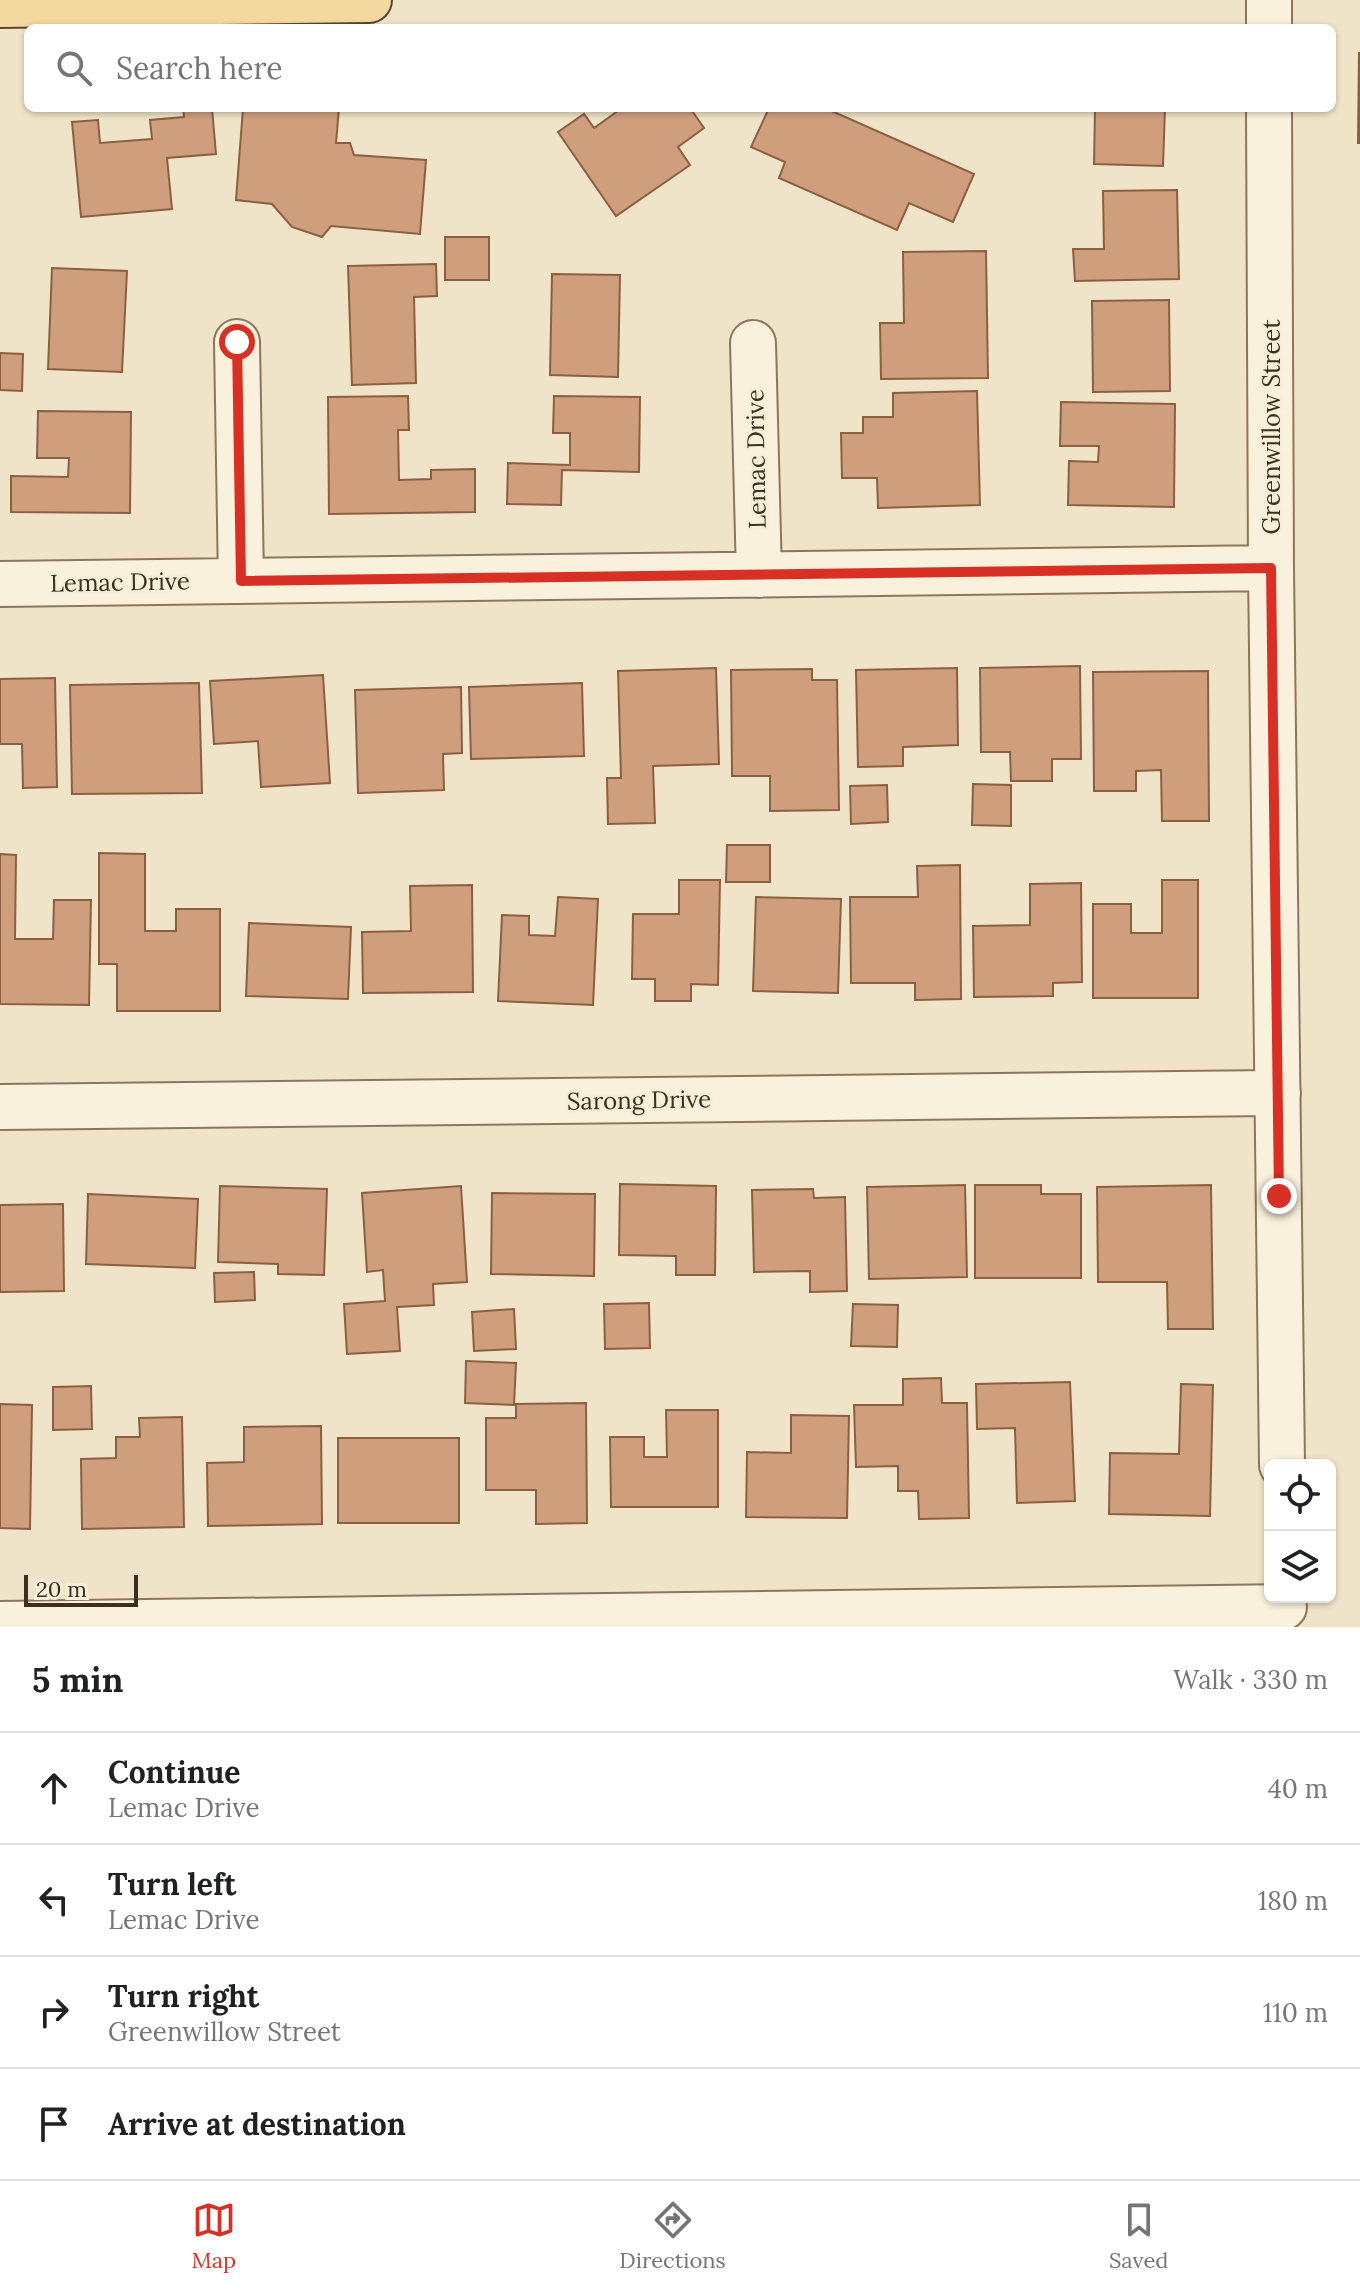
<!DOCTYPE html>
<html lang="en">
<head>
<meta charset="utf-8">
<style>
  body { margin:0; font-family:Lora,serif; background:#f2f2f2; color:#202124 }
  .controls { position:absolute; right:24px; bottom:24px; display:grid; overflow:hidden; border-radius:12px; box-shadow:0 2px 6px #0004 }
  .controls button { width:72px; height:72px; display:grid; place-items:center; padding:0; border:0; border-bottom:2px solid #e0e0e0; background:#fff; color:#202124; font:40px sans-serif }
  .scale { position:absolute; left:24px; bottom:20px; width:114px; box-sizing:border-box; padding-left:8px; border:4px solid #3d2e20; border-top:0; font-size:22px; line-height:28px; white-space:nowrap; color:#3d2e20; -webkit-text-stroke:6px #f7eed8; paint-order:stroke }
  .stop { position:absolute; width:24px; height:24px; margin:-18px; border:6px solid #d93025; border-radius:50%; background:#fff }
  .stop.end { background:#d93025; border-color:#fff; box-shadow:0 2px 8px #0008 }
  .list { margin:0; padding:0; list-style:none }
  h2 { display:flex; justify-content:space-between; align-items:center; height:104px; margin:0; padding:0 32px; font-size:34px }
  h2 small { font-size:26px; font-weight:400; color:#757577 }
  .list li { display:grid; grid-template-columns:52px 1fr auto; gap:24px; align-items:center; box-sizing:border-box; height:112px; padding:0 32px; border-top:2px solid #e0e0e0 }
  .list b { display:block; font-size:30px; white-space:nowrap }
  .list p { margin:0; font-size:26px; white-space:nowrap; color:#757577 }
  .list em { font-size:26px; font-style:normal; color:#757577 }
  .icon { flex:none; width:44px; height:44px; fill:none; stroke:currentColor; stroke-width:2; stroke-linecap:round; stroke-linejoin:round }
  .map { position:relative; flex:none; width:1360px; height:1627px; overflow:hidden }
  .search { position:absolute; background:#fff; box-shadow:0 2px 6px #0004; left:24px; right:24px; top:24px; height:88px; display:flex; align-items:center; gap:20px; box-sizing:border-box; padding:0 28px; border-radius:12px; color:#757577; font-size:30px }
  .sheet { height:552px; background:#fff }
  nav { display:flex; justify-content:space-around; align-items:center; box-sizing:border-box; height:112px; border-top:2px solid #e0e0e0; background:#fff; font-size:22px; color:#757577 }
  nav a { display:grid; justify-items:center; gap:4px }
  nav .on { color:#d93025 }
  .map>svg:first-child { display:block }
</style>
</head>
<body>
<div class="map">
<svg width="1360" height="1627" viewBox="0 0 1360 1627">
  <rect width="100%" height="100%" fill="#f0e4c8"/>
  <path fill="#cf9f7d" stroke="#8d5f41" stroke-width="2" d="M 1359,53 L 1360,53 L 1360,143 L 1358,143 Z
    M 183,108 L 212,108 L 216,154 L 167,158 L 172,209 L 81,217 L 72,122 L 98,120 L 100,143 L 152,139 L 150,120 L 184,117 Z
    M 243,108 L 339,108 L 336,143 L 350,143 L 354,155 L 426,160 L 420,234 L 331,226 L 322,237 L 292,227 L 272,204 L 236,200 Z
    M 622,108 L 690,108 L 704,128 L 678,147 L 690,165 L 616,216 L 558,132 L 584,114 L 594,128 Z
    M 769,108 L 825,108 L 974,174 L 953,222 L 909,203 L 897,230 L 779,178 L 785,162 L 751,147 Z
    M 1095,108 L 1165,108 L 1163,166 L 1094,164 Z
    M 1177,190 L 1179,279 L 1075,281 L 1073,249 L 1104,249 L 1103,191 Z
    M 445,237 L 489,237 L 489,280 L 445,280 Z
    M 986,251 L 988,378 L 881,379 L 880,323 L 904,323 L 903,252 Z
    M 436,264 L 437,296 L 414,297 L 416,383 L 352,385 L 348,266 Z
    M 52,268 L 127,271 L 122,372 L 48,369 Z
    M 552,274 L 620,275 L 618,377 L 550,375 Z
    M 1169,300 L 1170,391 L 1093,392 L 1092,301 Z
    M 0,353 L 23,354 L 22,391 L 0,390 Z
    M 977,391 L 980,505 L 878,508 L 877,478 L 842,478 L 841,433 L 863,433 L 863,417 L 893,417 L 893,393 Z
    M 408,396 L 409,430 L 398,430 L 399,480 L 431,479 L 431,470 L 475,469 L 475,512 L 329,514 L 328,397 Z
    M 554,396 L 640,397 L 639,472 L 562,470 L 561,505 L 507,504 L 508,463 L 570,465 L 570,433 L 553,433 Z
    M 1061,402 L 1175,404 L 1174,507 L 1068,505 L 1069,461 L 1098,462 L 1099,446 L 1060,446 Z
    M 38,411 L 131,412 L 130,513 L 11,512 L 11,476 L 68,477 L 69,458 L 37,458 Z
    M 1080,666 L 1081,759 L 1052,759 L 1052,781 L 1011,781 L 1010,752 L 981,752 L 980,668 Z
    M 716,668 L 719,764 L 653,766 L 655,823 L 608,824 L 607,778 L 621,778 L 618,671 Z
    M 957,668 L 958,745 L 903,747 L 903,766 L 858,767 L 856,670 Z
    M 812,669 L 812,680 L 837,680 L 839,810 L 770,811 L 770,776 L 732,776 L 731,670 Z
    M 1208,671 L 1209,821 L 1162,821 L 1161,770 L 1136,771 L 1136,791 L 1094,791 L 1093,672 Z
    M 323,675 L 330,783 L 261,787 L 258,741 L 214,744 L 210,681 Z
    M 55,678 L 57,787 L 23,788 L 22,744 L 0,744 L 0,679 Z
    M 199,683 L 202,793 L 72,794 L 70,685 Z
    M 582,683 L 584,756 L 471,759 L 469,687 Z
    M 461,687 L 462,753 L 443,754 L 444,790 L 358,793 L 355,690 Z
    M 973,784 L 1011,785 L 1011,826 L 972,825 Z
    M 887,785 L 888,822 L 851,824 L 850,786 Z
    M 727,845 L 770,845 L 770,882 L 726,882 Z
    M 99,853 L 145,854 L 145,931 L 176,931 L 176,909 L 220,909 L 220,1011 L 117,1011 L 117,964 L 99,964 Z
    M 0,854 L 16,855 L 15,939 L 53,939 L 54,900 L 91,900 L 89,1005 L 0,1004 Z
    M 960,865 L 961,999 L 915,1000 L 915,983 L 851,983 L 850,897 L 918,897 L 917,866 Z
    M 679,880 L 720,880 L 718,985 L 691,984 L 691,1001 L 655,1001 L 655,979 L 632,979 L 633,914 L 679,914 Z
    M 1162,880 L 1198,880 L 1198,998 L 1093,998 L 1093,904 L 1131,904 L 1131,933 L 1162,933 Z
    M 1081,883 L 1082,982 L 1053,983 L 1053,996 L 974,997 L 973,926 L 1030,925 L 1030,884 Z
    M 472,885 L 473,992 L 363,993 L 362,932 L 411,931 L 410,886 Z
    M 558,897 L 598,899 L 593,1005 L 498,1001 L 502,915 L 529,916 L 529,935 L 555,936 Z
    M 756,897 L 841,899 L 838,993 L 753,991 Z
    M 249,923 L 351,927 L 348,999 L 246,996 Z
    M 620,1184 L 716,1186 L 715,1275 L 676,1275 L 676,1256 L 619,1255 Z
    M 965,1185 L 967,1277 L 869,1279 L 867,1187 Z
    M 975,1185 L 1041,1185 L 1041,1194 L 1081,1194 L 1081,1278 L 975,1278 Z
    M 1211,1185 L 1213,1329 L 1168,1329 L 1167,1282 L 1098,1282 L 1097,1187 Z
    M 220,1186 L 327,1189 L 324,1275 L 278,1274 L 278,1264 L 218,1262 Z
    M 461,1186 L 467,1282 L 433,1284 L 434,1305 L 397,1307 L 400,1351 L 347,1354 L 344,1304 L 385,1301 L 383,1270 L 367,1272 L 362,1193 Z
    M 813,1189 L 814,1198 L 845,1197 L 847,1291 L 810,1292 L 810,1271 L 754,1272 L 752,1190 Z
    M 492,1193 L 595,1194 L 594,1276 L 491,1274 Z
    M 88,1194 L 198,1199 L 195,1268 L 86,1264 Z
    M 63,1204 L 64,1291 L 0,1292 L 0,1205 Z
    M 254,1272 L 255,1300 L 215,1302 L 214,1273 Z
    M 649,1303 L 650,1348 L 605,1349 L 604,1304 Z
    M 853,1304 L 898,1305 L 897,1347 L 851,1346 Z
    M 514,1309 L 516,1349 L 474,1351 L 472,1312 Z
    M 466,1361 L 516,1363 L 514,1405 L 465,1403 Z
    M 941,1378 L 942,1403 L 967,1403 L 969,1518 L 919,1519 L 918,1491 L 898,1491 L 898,1466 L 856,1467 L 854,1405 L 903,1405 L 903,1379 Z
    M 1070,1382 L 1075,1501 L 1017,1503 L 1015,1428 L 977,1429 L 976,1384 Z
    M 1181,1384 L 1213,1385 L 1210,1516 L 1109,1514 L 1110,1453 L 1179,1454 Z
    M 91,1386 L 92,1429 L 53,1430 L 53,1387 Z
    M 586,1403 L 587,1523 L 536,1524 L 536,1490 L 486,1490 L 486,1418 L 516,1418 L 516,1404 Z
    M 0,1404 L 32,1405 L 30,1529 L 0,1528 Z
    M 666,1410 L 718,1410 L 718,1507 L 611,1507 L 610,1437 L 644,1437 L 644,1457 L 667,1457 Z
    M 791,1415 L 849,1416 L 847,1518 L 746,1517 L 747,1452 L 791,1453 Z
    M 182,1417 L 184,1527 L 82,1529 L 81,1459 L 116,1458 L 116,1437 L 140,1437 L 139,1418 Z
    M 321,1426 L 322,1524 L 208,1526 L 207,1463 L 244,1462 L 244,1427 Z
    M 338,1438 L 459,1438 L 459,1523 L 338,1523 Z"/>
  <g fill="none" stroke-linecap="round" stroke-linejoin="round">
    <g stroke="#8d765c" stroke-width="48">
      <path id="minor" d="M 1269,0 L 1269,28
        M 1269,108 L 1271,568 L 1282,1465
        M 237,342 L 241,581
        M 753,343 L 759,575
        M 0,584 L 1271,568
        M 0,1107 L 1278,1093
        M 0,1624 L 1284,1607"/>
    </g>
    <g stroke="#5b4430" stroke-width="48">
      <path id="major" d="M 0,5 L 369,0"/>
    </g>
    <use href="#minor" stroke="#faf1dc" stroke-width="44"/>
    <use href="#major" stroke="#f3d9a0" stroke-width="44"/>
  </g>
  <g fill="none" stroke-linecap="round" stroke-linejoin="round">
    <path stroke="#d93025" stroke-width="10" d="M 237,342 L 241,581 L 1271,568 L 1279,1196"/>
  </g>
  <g text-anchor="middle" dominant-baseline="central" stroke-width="6" stroke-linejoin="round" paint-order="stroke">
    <g font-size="24" fill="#3d2e20" stroke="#f7eed8">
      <text transform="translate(1271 427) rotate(-90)">Greenwillow Street</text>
      <text transform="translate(756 459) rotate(-91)">Lemac Drive</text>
      <text transform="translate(120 582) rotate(-1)">Lemac Drive</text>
      <text transform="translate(639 1100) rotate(-1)">Sarong Drive</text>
    </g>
  </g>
</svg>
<div class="controls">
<button><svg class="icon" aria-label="locate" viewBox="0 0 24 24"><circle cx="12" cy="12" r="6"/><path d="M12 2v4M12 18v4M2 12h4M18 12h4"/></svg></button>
<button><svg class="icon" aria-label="layers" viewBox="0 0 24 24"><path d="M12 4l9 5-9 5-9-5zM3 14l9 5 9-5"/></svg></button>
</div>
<div class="scale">20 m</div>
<div class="stop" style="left:237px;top:342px"></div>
<div class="stop end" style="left:1279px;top:1196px"></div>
<div class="search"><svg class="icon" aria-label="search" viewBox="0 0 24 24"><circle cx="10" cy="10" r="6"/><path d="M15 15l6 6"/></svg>Search here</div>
</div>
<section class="sheet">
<h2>5 min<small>Walk · 330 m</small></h2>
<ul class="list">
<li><svg class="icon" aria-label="ahead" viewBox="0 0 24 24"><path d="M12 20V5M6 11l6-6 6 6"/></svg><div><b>Continue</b><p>Lemac Drive</p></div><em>40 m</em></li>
<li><svg class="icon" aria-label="left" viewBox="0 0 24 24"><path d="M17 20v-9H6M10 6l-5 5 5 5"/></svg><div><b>Turn left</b><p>Lemac Drive</p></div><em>180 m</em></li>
<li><svg class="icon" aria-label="right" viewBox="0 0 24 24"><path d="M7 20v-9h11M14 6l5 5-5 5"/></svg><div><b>Turn right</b><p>Greenwillow Street</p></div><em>110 m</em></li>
<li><svg class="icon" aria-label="arrive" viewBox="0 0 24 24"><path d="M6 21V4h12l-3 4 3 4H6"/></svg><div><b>Arrive at destination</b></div></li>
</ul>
</section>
<nav>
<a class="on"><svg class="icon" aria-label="map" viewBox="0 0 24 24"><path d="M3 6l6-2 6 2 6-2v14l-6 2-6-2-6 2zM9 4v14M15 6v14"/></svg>Map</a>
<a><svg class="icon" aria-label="directions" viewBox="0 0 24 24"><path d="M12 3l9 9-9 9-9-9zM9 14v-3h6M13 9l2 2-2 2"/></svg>Directions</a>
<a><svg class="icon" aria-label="saved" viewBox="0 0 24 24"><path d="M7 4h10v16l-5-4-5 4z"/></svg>Saved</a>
</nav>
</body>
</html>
